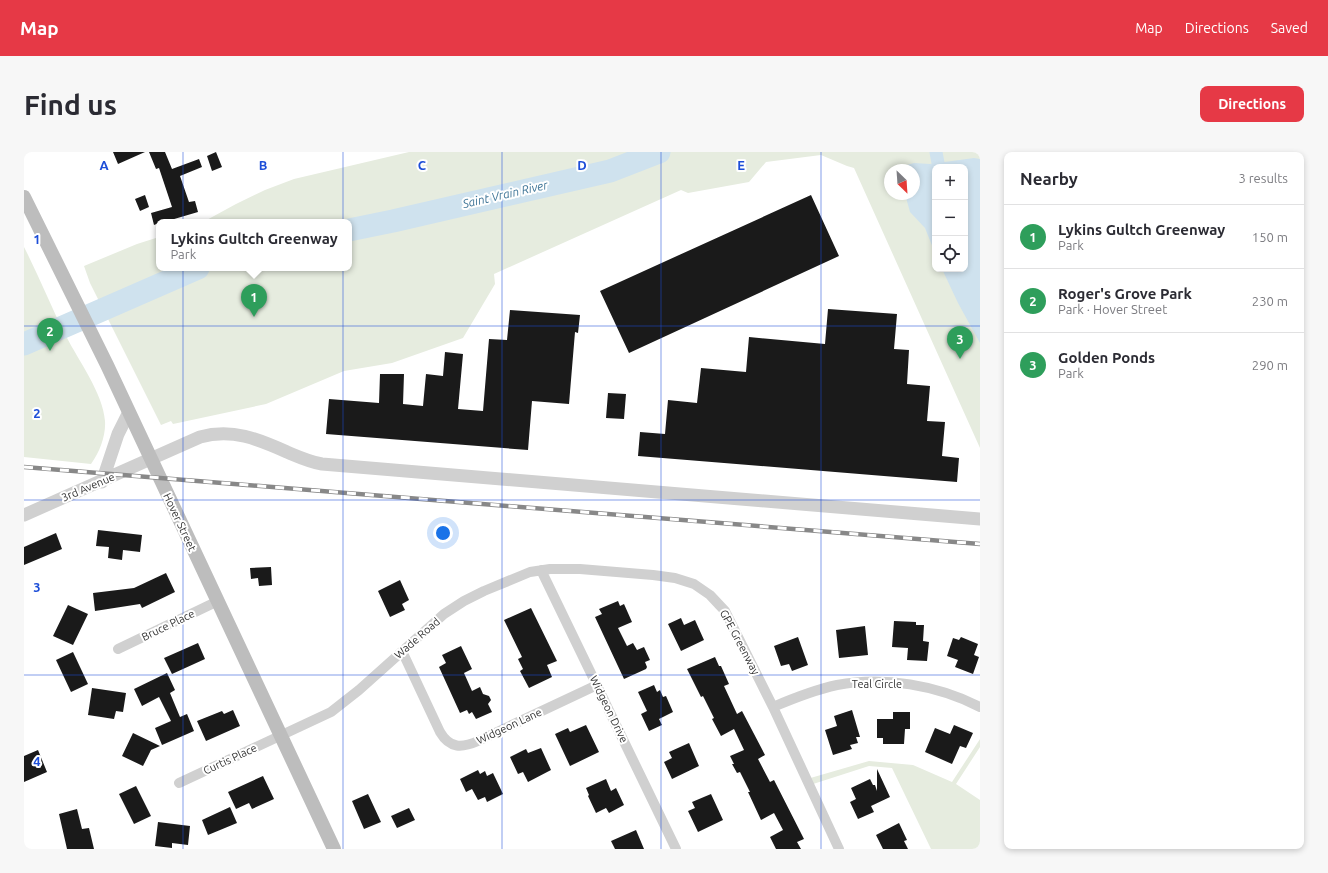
<!DOCTYPE html>
<html lang="en">
<head>
<meta charset="utf-8">
<style>
  body { margin:0; font-family:Ubuntu,sans-serif; background:#f7f7f7; color:#2b2b33 }
  .controls { position:absolute; right:12px; top:12px; display:grid; overflow:hidden; border-radius:8px; box-shadow:0 2px 6px #0003 }
  .controls button { width:36px; height:36px; display:grid; place-items:center; padding:0; border:0; border-bottom:1px solid #e1e1e2; background:#fff; color:#2b2b33; font:20px sans-serif }
  .compass { position:absolute; left:860px; top:12px; width:36px; height:36px; border-radius:50%; background:#fff; box-shadow:0 2px 6px #0003; rotate:155deg }
  .you { position:absolute; left:419px; top:381px; width:14px; height:14px; margin:-10px; border:3px solid #fff; border-radius:50%; background:#1a73e8; box-shadow:0 0 0 6px #1a73e833 }
  .badge { display:grid; place-items:center; width:26px; height:26px; border-radius:50%; background:#e63946; color:#fff; font-size:13px; font-weight:700 }
  .pin { position:absolute; translate:-50% -33px; filter:drop-shadow(0 1px 2px #0008) }
  .pin::after { content:''; position:absolute; top:21px; width:14px; height:12px; background:inherit; clip-path:polygon(0 0,100% 0,50% 100%) }
  .popup { position:absolute; left:132px; top:67px; width:196px; height:52px; box-sizing:border-box; display:grid; place-content:center; border-radius:8px; background:#fff; filter:drop-shadow(0 1px 3px #0005); font-size:13px; white-space:nowrap; color:#7c7c81 }
  .popup b { font-size:15px; color:#2b2b33 }
  .popup::after { content:''; position:absolute; left:50%; top:100%; margin-left:-8px; border:8px solid transparent; border-top-color:#fff }
  .list { margin:0; padding:0; list-style:none }
  h2 { display:flex; justify-content:space-between; align-items:center; height:52px; margin:0; padding:0 16px; font-size:17px }
  h2 small { font-size:13px; font-weight:400; color:#7c7c81 }
  .list li { display:grid; grid-template-columns:26px 1fr auto; gap:12px; align-items:center; box-sizing:border-box; height:64px; padding:0 16px; border-top:1px solid #e1e1e2 }
  .list b { display:block; font-size:15px; white-space:nowrap }
  .list p { margin:0; font-size:13px; white-space:nowrap; color:#7c7c81 }
  .list em { font-size:13px; font-style:normal; color:#7c7c81 }
  .icon { flex:none; width:22px; height:22px; fill:none; stroke:currentColor; stroke-width:2; stroke-linecap:round; stroke-linejoin:round }
  .map { position:relative; flex:none; width:956px; height:697px; overflow:hidden; border-radius:8px }
  header { display:flex; align-items:center; gap:24px; box-sizing:border-box; height:56px; padding:0 20px; background:#e63946; color:#fff }
  header strong { font-size:19px }
  nav { display:flex; gap:22px; margin-inline-start:auto; font-size:14px }
  .intro { display:flex; align-items:center; justify-content:space-between; box-sizing:border-box; height:96px; padding:0 24px }
  h1 { margin:0; font-size:28px }
  .button { padding:10px 18px; border-radius:8px; background:#e63946; color:#fff; font-size:14px; font-weight:700 }
  main { display:flex; gap:24px; padding:0 24px }
  aside { flex:1; background:#fff; border-radius:8px; box-shadow:0 2px 6px #0003 }
  .map>svg:first-child { display:block }
</style>
</head>
<body>
<header>
<strong>Map</strong>
<nav><a>Map</a><a>Directions</a><a>Saved</a></nav>
</header>
<div class="intro"><h1>Find us</h1><a class="button">Directions</a></div>
<main>
<div class="map">
<svg width="956" height="697" viewBox="0 0 956 697">
  <rect width="100%" height="100%" fill="#fff"/>
  <path fill="#e6ecdf" fill-rule="evenodd" d="M 385,0 L 956,0 L 956,296 L 830,16 L 823,14 L 797,3 L 742,10 L 725,30 L 664,41 L 657,38 L 470,122 L 471,132 L 439,186 L 368,211 L 320,219 L 242,252 L 149,272 L 147,269 L 137,273 L 66,131 L 60,114 L 113,92 L 135,85 L 135,116 L 325,116 L 325,70 L 179,70 L 212,52 L 241,38 L 270,27 ZM 911,15 L 941,15 L 941,117 L 911,117 ZM 866,18 L 890,18 L 890,42 L 866,42 Z
    M 0,95 C 15,124 27,155 42,184 C 54,208 79,241 81,269 C 82,283 76,300 67,312 L 0,305 Z
    M 956,587 L 956,595 L 932,632 L 956,648 L 956,697 L 907,697 L 868,616 L 845,614 L 786,633 L 783,627 L 845,609 L 889,613 L 928,630 Z"/>
  <path fill="#cfe2ee" d="M 950,6 L 956,7 L 956,191 L 934,151 L 918,117 L 941,117 L 941,15 L 911,15 L 911,101 L 901,76 L 886,60 L 881,42 L 890,42 L 890,18 L 880,18 L 883,13 L 890,11 L 906,12 Z"/>
  <g fill="none" stroke-linecap="round" stroke-linejoin="round">
    <path stroke="#cfe2ee" stroke-width="13" d="M 912,0 L 914,11"/>
    <path stroke="#cfe2ee" stroke-width="23" d="M 325,78 L 369,69 L 586,19 L 635,0
      M 0,192 L 174,116"/>
  </g>
  <path fill="#1a1a1a" d="M 89,0 L 121,0 L 94,12 Z
    M 125,0 L 141,0 L 148,17 L 175,7 L 178,15 L 156,24 L 165,50 L 171,49 L 174,60 L 140,70 L 135,70 L 135,71 L 130,73 L 127,61 L 148,55 L 135,16 L 132,17 Z
    M 192,0 L 198,15 L 188,19 L 183,4 Z
    M 121,43 L 125,55 L 116,59 L 111,47 Z
    M 787,43 L 815,104 L 605,201 L 576,139 Z
    M 804,157 L 873,162 L 870,197 L 885,198 L 883,232 L 906,234 L 903,269 L 921,270 L 918,304 L 935,306 L 933,330 L 614,304 L 616,280 L 641,282 L 644,248 L 673,251 L 677,216 L 722,220 L 725,185 L 801,192 Z
    M 486,158 L 556,163 L 554,181 L 551,180 L 545,252 L 508,249 L 504,298 L 302,282 L 305,247 L 355,251 L 356,222 L 380,222 L 379,252 L 399,254 L 402,222 L 419,224 L 421,200 L 439,202 L 434,257 L 459,259 L 465,187 L 483,188 Z
    M 584,241 L 602,242 L 600,267 L 582,266 Z
    M 74,378 L 118,383 L 116,400 L 99,398 L 98,408 L 84,406 L 85,395 L 72,394 Z
    M 32,381 L 38,397 L 0,413 L 0,395 Z
    M 247,415 L 248,433 L 235,434 L 234,426 L 227,427 L 226,416 Z
    M 142,421 L 151,440 L 118,456 L 116,452 L 71,459 L 69,441 L 110,436 Z
    M 376,428 L 385,448 L 378,452 L 381,458 L 366,465 L 354,439 Z
    M 594,449 L 596,454 L 600,452 L 608,470 L 594,476 L 603,494 L 609,491 L 613,498 L 620,495 L 626,508 L 621,510 L 623,515 L 622,517 L 600,527 L 571,465 L 578,462 L 575,457 Z
    M 44,453 L 64,462 L 49,493 L 29,484 Z
    M 507,456 L 533,509 L 523,513 L 528,525 L 505,536 L 496,519 L 499,517 L 494,507 L 498,505 L 480,468 Z
    M 657,466 L 660,473 L 671,468 L 680,488 L 657,499 L 644,472 Z
    M 870,469 L 892,470 L 892,473 L 900,473 L 899,489 L 905,490 L 903,509 L 883,508 L 884,496 L 868,495 Z
    M 841,474 L 844,503 L 815,506 L 812,478 Z
    M 774,485 L 784,513 L 768,519 L 765,512 L 757,514 L 750,494 Z
    M 937,485 L 954,492 L 950,503 L 955,505 L 949,522 L 931,515 L 934,508 L 923,504 L 929,486 L 935,488 Z
    M 174,491 L 181,507 L 148,522 L 140,506 Z
    M 437,494 L 448,517 L 440,521 L 448,539 L 456,535 L 459,542 L 465,544 L 467,548 L 464,552 L 468,560 L 452,567 L 448,560 L 445,562 L 443,558 L 436,561 L 415,515 L 422,511 L 418,503 Z
    M 49,500 L 64,532 L 47,540 L 32,508 Z
    M 691,505 L 695,514 L 697,514 L 705,532 L 700,534 L 713,562 L 718,559 L 741,603 L 734,607 L 746,630 L 750,628 L 780,687 L 773,690 L 777,697 L 752,697 L 746,685 L 759,678 L 750,661 L 737,668 L 724,640 L 726,640 L 716,620 L 713,621 L 708,612 L 710,612 L 706,604 L 720,598 L 710,577 L 697,584 L 688,567 L 690,566 L 679,544 L 677,545 L 663,517 Z
    M 143,521 L 151,538 L 146,541 L 156,565 L 163,562 L 170,579 L 138,593 L 131,576 L 147,569 L 135,545 L 118,554 L 110,537 Z
    M 630,533 L 633,540 L 636,538 L 639,545 L 642,544 L 649,560 L 635,567 L 638,573 L 625,579 L 617,562 L 623,559 L 614,540 Z
    M 68,536 L 102,541 L 99,560 L 92,559 L 90,567 L 64,563 Z
    M 209,558 L 216,574 L 182,589 L 173,569 L 198,559 L 200,562 Z
    M 828,558 L 836,585 L 832,585 L 834,591 L 826,593 L 828,597 L 809,603 L 801,578 L 813,574 L 810,564 Z
    M 869,560 L 886,560 L 886,577 L 881,577 L 880,592 L 859,592 L 859,586 L 853,586 L 853,567 L 869,567 Z
    M 562,573 L 575,600 L 546,614 L 531,582 L 544,576 L 546,580 Z
    M 930,573 L 949,581 L 942,596 L 936,594 L 928,612 L 901,600 L 911,576 L 926,582 Z
    M 109,581 L 136,594 L 127,598 L 119,614 L 98,604 Z
    M 665,591 L 675,614 L 648,627 L 640,610 L 648,606 L 645,600 Z
    M 517,596 L 527,618 L 504,630 L 499,620 L 494,622 L 486,605 L 502,597 L 504,601 Z
    M 14,598 L 23,620 L 0,630 L 0,604 Z
    M 853,617 L 866,645 L 847,654 L 850,660 L 834,667 L 826,650 L 832,647 L 827,636 L 846,627 L 849,633 L 851,633 L 853,639 Z
    M 454,618 L 456,622 L 461,619 L 463,624 L 469,621 L 479,642 L 463,650 L 461,645 L 454,648 L 448,637 L 442,640 L 436,627 Z
    M 239,624 L 250,647 L 228,657 L 225,651 L 212,657 L 204,640 Z
    M 582,627 L 587,639 L 592,636 L 600,653 L 585,661 L 582,656 L 572,661 L 564,644 L 565,643 L 562,636 Z
    M 112,634 L 127,664 L 110,672 L 95,642 Z
    M 344,642 L 357,670 L 340,677 L 328,649 Z
    M 687,642 L 699,668 L 674,680 L 664,659 L 671,656 L 668,650 Z
    M 206,655 L 213,671 L 184,683 L 178,668 Z
    M 385,656 L 391,668 L 373,676 L 367,664 Z
    M 53,657 L 58,677 L 65,676 L 70,697 L 43,697 L 35,662 Z
    M 134,670 L 166,674 L 164,693 L 148,691 L 148,696 L 131,694 Z
    M 875,671 L 883,688 L 880,689 L 884,697 L 859,697 L 852,683 Z
    M 612,678 L 620,697 L 591,697 L 587,689 Z"/>
  <g fill="none" stroke-linecap="round" stroke-linejoin="round">
    <path stroke="#d0d0d0" stroke-width="10" d="M 517,418 L 652,697
      M 94,497 L 194,449
      M 378,499 L 416,580 C 426,597 438,596 454,589 L 573,533
      M 749,555 C 770,546 790,538 813,533 C 860,524 913,533 956,555
      M 155,631 L 307,560 L 335,538 L 420,462 L 440,449 L 460,439 L 506,420 L 526,417 L 556,417 L 629,423 L 651,426 L 670,432 L 686,443 L 701,459 L 749,555 L 815,697"/>
    <path stroke="#d0d0d0" stroke-width="13" d="M 78,330 L 94,282 L 105,260
      M 0,363 L 176,285 C 208,276 234,287 263,300 C 275,305 286,310 298,312 L 956,367"/>
    <path stroke="#bdbdbd" stroke-width="14" d="M 0,45 L 83,213 L 310,697"/>
    <g stroke="#888" stroke-width="4.5">
      <path id="rail" d="M 0,315 L 956,392"/>
    </g>
    <use href="#rail" stroke="#fff" stroke-width="3" stroke-dasharray="9" stroke-linecap="butt"/>
  </g>
  <path fill="none" stroke="#1d4ed8" stroke-width="1" stroke-opacity="0.55" d="M 159,0 L 159,697M 319,0 L 319,697M 478,0 L 478,697M 637,0 L 637,697M 797,0 L 797,697M 0,174 L 956,174M 0,348 L 956,348M 0,523 L 956,523"/>
  <g text-anchor="middle" dominant-baseline="central" stroke-width="4" stroke-linejoin="round" paint-order="stroke">
    <g font-size="11" fill="#333" stroke="#fff">
      <text transform="translate(64 335) rotate(-23)">3rd Avenue</text>
      <text transform="translate(156 370) rotate(65)">Hover Street</text>
      <text transform="translate(144 473) rotate(-26)">Bruce Place</text>
      <text transform="translate(393 486) rotate(-41)">Wade Road</text>
      <text transform="translate(716 490) rotate(62)">GPE Greenway</text>
      <text x="853" y="532">Teal Circle</text>
      <text transform="translate(585 557) rotate(64)">Widgeon Drive</text>
      <text transform="translate(485 574) rotate(-25)">Widgeon Lane</text>
      <text transform="translate(206 607) rotate(-25)">Curtis Place</text>
    </g>
    <g font-size="12" font-style="italic" fill="#3f7597" stroke="#fff">
      <text transform="translate(481 42) rotate(-13)">Saint Vrain River</text>
    </g>
  </g>
  <g font-size="13" text-anchor="middle" font-weight="bold" fill="#1d4ed8" stroke="#fff" stroke-width="4" stroke-linejoin="round" paint-order="stroke">
    <text x="80" y="18">A</text>
    <text x="239" y="18">B</text>
    <text x="398" y="18">C</text>
    <text x="558" y="18">D</text>
    <text x="717" y="18">E</text>
    <text x="13" y="92">1</text>
    <text x="13" y="266">2</text>
    <text x="13" y="440">3</text>
    <text x="13" y="614">4</text>
  </g>
</svg>
<div class="controls">
<button>+</button>
<button>−</button>
<button><svg class="icon" aria-label="locate" viewBox="0 0 24 24"><circle cx="12" cy="12" r="6"/><path d="M12 2v4M12 18v4M2 12h4M18 12h4"/></svg></button>
</div>
<svg class="compass" viewBox="-18 -18 36 36"><path d="M0-13l5 13h-10z" fill="#e53935"/><path d="M0 13l5-13h-10z" fill="#7c7c81"/></svg>
<div class="you"></div>
<div class="pin badge" style="left:230px;top:165px;background:#2e9e5b">1</div>
<div class="popup"><b>Lykins Gultch Greenway</b>Park</div>
<div class="pin badge" style="left:26px;top:199px;background:#2e9e5b">2</div>
<div class="pin badge" style="left:936px;top:207px;background:#2e9e5b">3</div>
</div>
<aside>
<h2>Nearby<small>3 results</small></h2>
<ul class="list">
<li><span class="badge" style="background:#2e9e5b">1</span><div><b>Lykins Gultch Greenway</b><p>Park</p></div><em>150 m</em></li>
<li><span class="badge" style="background:#2e9e5b">2</span><div><b>Roger's Grove Park</b><p>Park · Hover Street</p></div><em>230 m</em></li>
<li><span class="badge" style="background:#2e9e5b">3</span><div><b>Golden Ponds</b><p>Park</p></div><em>290 m</em></li>
</ul>
</aside>
</main>
</body>
</html>
